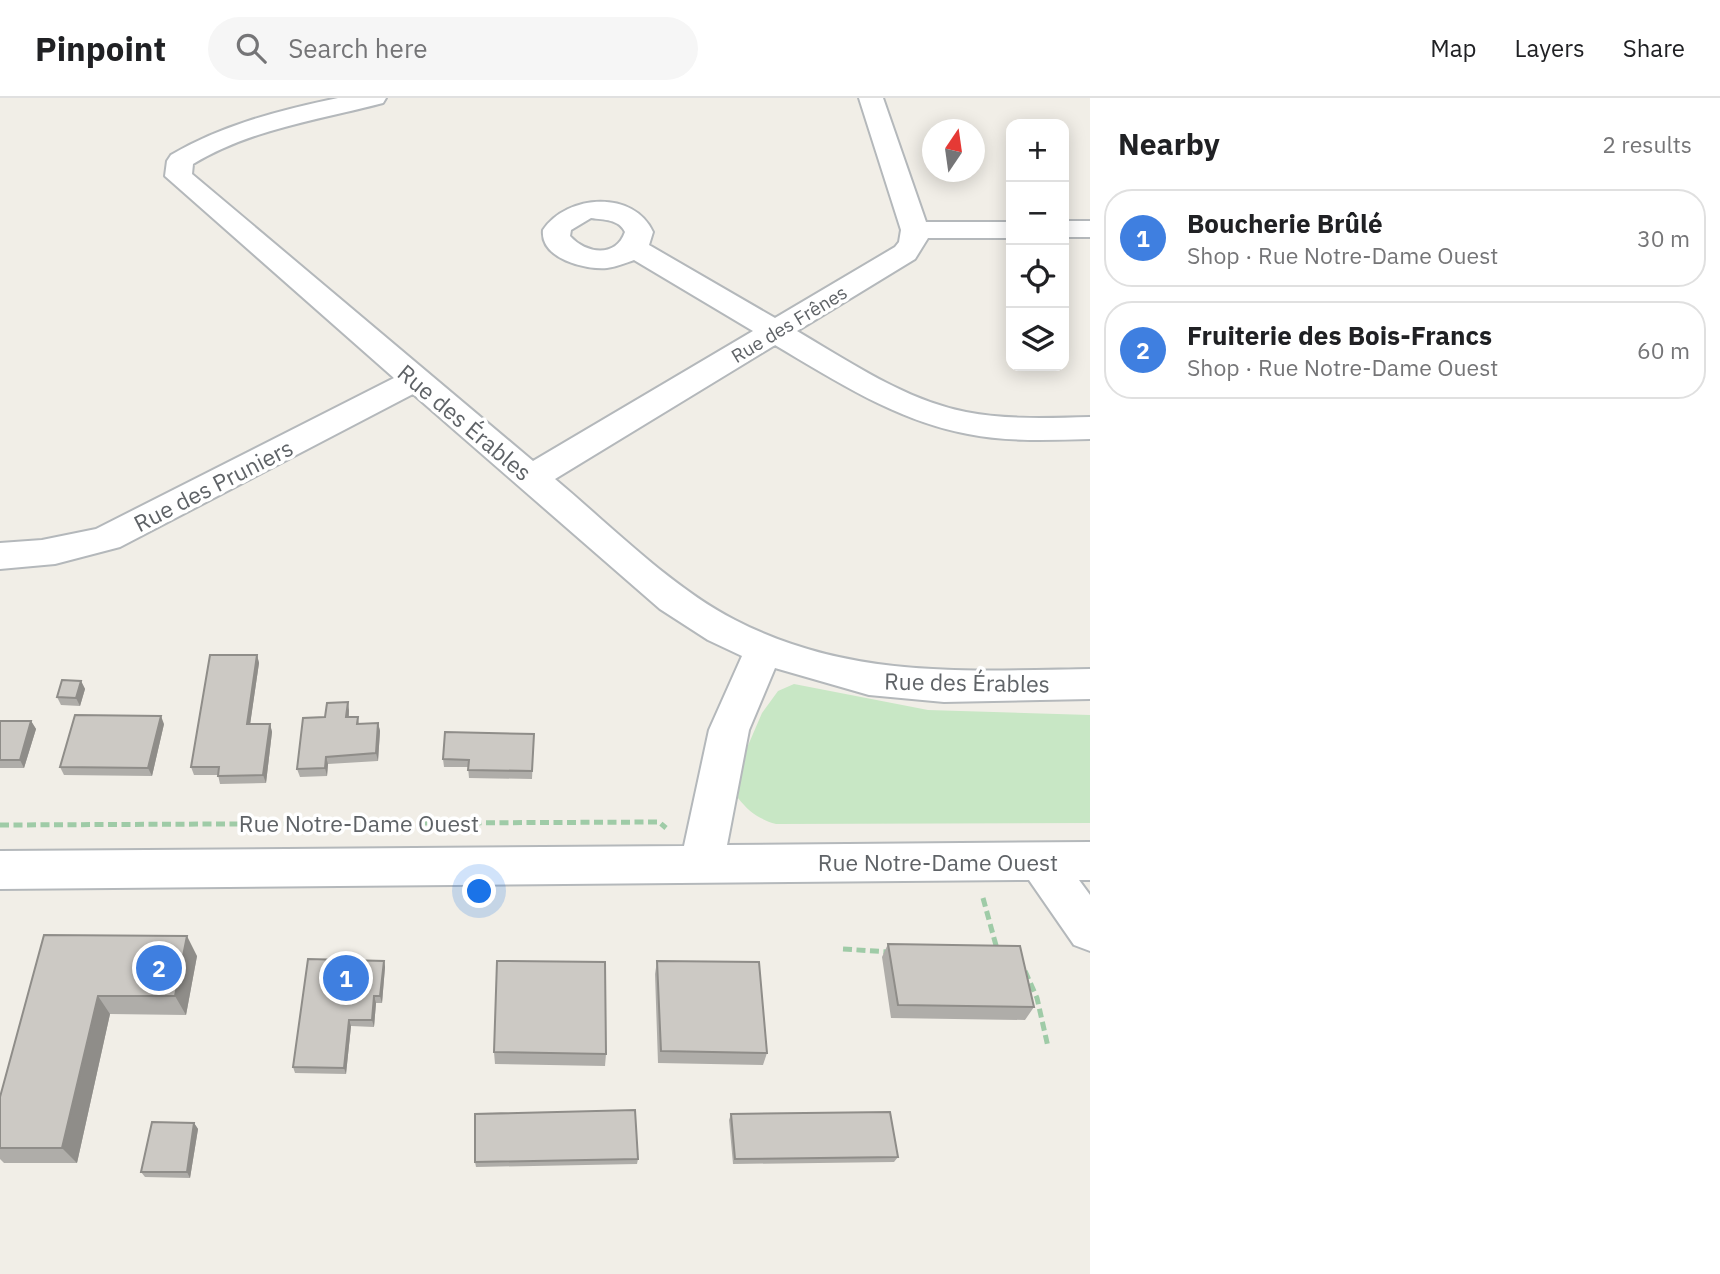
<!DOCTYPE html>
<html lang="en">
<head>
<meta charset="utf-8">
<style>
  body { margin:0; font-family:"IBM Plex Sans",sans-serif; background:#f6f6f6; color:#202124 }
  .controls { position:absolute; right:21px; top:21px; display:grid; overflow:hidden; border-radius:14px; box-shadow:0 4px 18px #0003 }
  .controls button { width:63px; height:63px; display:grid; place-items:center; padding:0; border:0; border-bottom:2px solid #e0e0e0; background:#fff; color:#202124; font:35px sans-serif }
  .compass { position:absolute; left:922px; top:21px; width:63px; height:63px; border-radius:50%; background:#fff; box-shadow:0 4px 18px #0003; rotate:13deg }
  .you { position:absolute; left:480px; top:794px; width:24px; height:24px; margin:-18px; border:5px solid #fff; border-radius:50%; background:#1a73e8; box-shadow:0 0 0 10px #1a73e833 }
  .badge { display:grid; place-items:center; width:46px; height:46px; border-radius:50%; background:#e93537; color:#fff; font-size:23px; font-weight:700 }
  .pin { position:absolute; translate:-50% -50%; border:4px solid #fff; box-shadow:0 2px 7px #0006 }
  .list { margin:0; padding:0; list-style:none }
  h2 { display:flex; justify-content:space-between; align-items:center; height:91px; margin:0; padding:0 28px; font-size:30px }
  h2 small { font-size:23px; font-weight:400; color:#757577 }
  .list li { display:grid; grid-template-columns:46px 1fr auto; gap:21px; align-items:center; box-sizing:border-box; height:98px; margin:0 14px 14px; padding:0 14px; border:2px solid #e0e0e0; border-radius:28px }
  .list b { display:block; font-size:26px; white-space:nowrap }
  .list p { margin:0; font-size:23px; white-space:nowrap; color:#757577 }
  .list em { font-size:23px; font-style:normal; color:#757577 }
  .icon { flex:none; width:38px; height:38px; fill:none; stroke:currentColor; stroke-width:2; stroke-linecap:round; stroke-linejoin:round }
  .map { position:relative; flex:none; width:1090px; height:1176px; overflow:hidden }
  header { display:flex; align-items:center; gap:42px; box-sizing:border-box; height:98px; padding:0 35px; background:#fff; border-bottom:2px solid #e0e0e0 }
  header strong { font-size:33px }
  nav { display:flex; gap:38px; margin-inline-start:auto; font-size:24px }
  .search { width:490px; height:63px; background:#f6f6f6; display:flex; align-items:center; gap:18px; box-sizing:border-box; padding:0 24px; border-radius:38px; color:#757577; font-size:26px }
  main { display:flex }
  aside { flex:1; background:#fff }
  .map>svg:first-child { display:block }
</style>
</head>
<body>
<header>
<strong>Pinpoint</strong>
<div class="search"><svg class="icon" aria-label="search" viewBox="0 0 24 24"><circle cx="10" cy="10" r="6"/><path d="M15 15l6 6"/></svg>Search here</div>
<nav><a>Map</a><a>Layers</a><a>Share</a></nav>
</header>
<main>
<div class="map">
<svg width="1090" height="1176" viewBox="0 0 1090 1176">
  <rect width="100%" height="100%" fill="#f1eee7"/>
  <path fill="#c8e7c5" d="M 794,586 L 928,612 L 1090,617 L 1090,725 L 776,726 C 759,721 749,714 738,700 L 740,666 L 762,615 L 778,593 Z"/>
  <g fill="none" stroke-linecap="round" stroke-linejoin="round">
    <g stroke="#b4b8bb" stroke-width="4">
      <path id="minor" d="M 338,0 L 386,0 L 383,5 C 318,22 251,31 193,66 L 192,76 L 533,363 L 753,233 L 634,162 C 625,165 616,169 607,170 C 586,172 540,161 543,132 C 567,96 634,92 653,134 L 649,147 L 775,220 L 895,149 L 899,144 L 901,132 L 859,0 L 883,0 L 926,124 L 1011,124 L 1011,140 L 928,140 L 915,161 L 797,233 C 850,264 905,302 966,314 C 1007,322 1049,320 1090,319 L 1090,341 C 1049,342 1008,344 968,336 C 897,323 836,283 775,247 L 555,381 C 610,427 672,490 735,522 C 849,581 966,573 1090,571 L 1090,601 L 944,604 L 869,597 L 775,570 L 749,632 L 727,747 L 1090,744 L 1090,782 L 1079,782 L 1090,797 L 1090,853 L 1074,847 L 1029,782 L 0,791 L 0,753 L 684,748 L 709,632 L 742,558 L 708,542 L 660,511 L 413,296 L 120,449 L 55,466 L 0,471 L 0,445 L 42,442 L 96,431 L 394,280 L 165,78 L 167,63 L 171,57 C 222,27 280,12 338,0 ZM 591,120 C 604,122 619,121 625,134 C 616,160 586,156 570,138 L 571,132 Z
        M 1064,123 L 1090,123 L 1090,139 L 1064,139 Z"/>
    </g>
    <path stroke="#9fcba7" stroke-width="5" stroke-dasharray="9 4.5" stroke-linecap="butt" d="M 0,727 L 659,724 L 666,730
      M 983,800 L 997,851
      M 843,851 L 889,854
      M 1025,873 L 1037,900 L 1048,949"/>
    <use href="#minor" fill="#fff" fill-rule="evenodd"/>
  </g>
  <path fill="#afada9" d="M 257,557 L 259,565 L 250,626 L 270,626 L 272,634 L 266,685 L 220,686 L 218,677 L 194,677 L 191,669 Z
    M 81,583 L 85,591 L 80,608 L 61,607 L 57,599 Z
    M 349,612 L 349,619 L 358,619 L 359,626 L 378,625 L 380,633 L 378,663 L 328,666 L 327,678 L 300,679 L 297,671 Z
    M 0,623 L 31,623 L 36,631 L 24,670 L 0,670 Z
    M 164,626 L 152,678 L 64,677 L 60,669 Z
    M 534,636 L 532,681 L 469,680 L 468,669 L 444,669 L 443,661 Z
    M 44,837 L 197,858 L 186,917 L 110,916 L 77,1065 L 4,1065 L 0,1061 L 0,999 Z
    M 888,846 L 1034,909 L 1025,922 L 891,920 L 882,859 Z
    M 384,863 L 385,869 L 382,905 L 376,905 L 374,929 L 351,928 L 346,976 L 295,975 L 293,969 Z
    M 657,863 L 767,955 L 763,967 L 658,965 L 655,876 Z
    M 494,954 L 606,956 L 605,968 L 495,966 Z
    M 731,1016 L 898,1059 L 894,1064 L 733,1066 L 729,1022 Z
    M 194,1025 L 198,1031 L 190,1080 L 145,1079 L 141,1074 Z
    M 638,1061 L 637,1066 L 476,1069 L 475,1064 Z"/>
  <path fill="#8f8d89" d="M 257,557 L 259,565 L 249,634 L 247,626 Z
    M 81,583 L 85,591 L 80,608 L 76,600 Z
    M 348,604 L 349,612 L 348,627 L 346,619 Z
    M 161,618 L 164,626 L 152,678 L 148,670 Z
    M 31,623 L 36,631 L 24,670 L 20,662 Z
    M 378,625 L 380,633 L 378,663 L 376,655 Z
    M 270,626 L 272,634 L 266,685 L 263,677 Z
    M 326,659 L 328,666 L 327,678 L 325,670 Z
    M 187,838 L 197,858 L 186,917 L 175,898 Z
    M 384,863 L 385,869 L 382,905 L 380,898 Z
    M 98,898 L 110,916 L 77,1065 L 62,1050 Z
    M 374,898 L 376,905 L 374,929 L 372,922 Z
    M 349,922 L 351,928 L 346,976 L 344,970 Z
    M 194,1025 L 198,1031 L 190,1080 L 187,1074 Z"/>
  <path fill="#ccc9c4" stroke="#8f8d89" stroke-width="2" d="M 210,557 L 257,557 L 247,626 L 270,626 L 263,677 L 218,678 L 219,669 L 191,669 Z
    M 62,582 L 81,583 L 76,600 L 57,599 Z
    M 348,604 L 346,619 L 358,619 L 357,626 L 378,625 L 376,655 L 326,659 L 325,670 L 297,671 L 303,620 L 325,619 L 327,605 Z
    M 75,617 L 161,618 L 148,670 L 60,669 Z
    M 0,623 L 31,623 L 20,662 L 0,662 Z
    M 445,634 L 534,636 L 532,673 L 468,672 L 469,662 L 443,661 Z
    M 44,837 L 187,838 L 175,898 L 98,898 L 62,1050 L 0,1050 L 0,999 Z
    M 888,846 L 1020,848 L 1034,909 L 898,907 Z
    M 308,861 L 384,863 L 380,898 L 374,898 L 372,922 L 349,922 L 344,970 L 293,969 Z
    M 497,863 L 605,864 L 606,956 L 494,954 Z
    M 657,863 L 759,864 L 767,955 L 661,953 Z
    M 635,1012 L 638,1061 L 475,1064 L 475,1016 Z
    M 890,1014 L 898,1059 L 735,1061 L 731,1016 Z
    M 152,1024 L 194,1025 L 187,1074 L 141,1074 Z"/>
  <g text-anchor="middle" dominant-baseline="central" stroke-width="7" stroke-linejoin="round" paint-order="stroke">
    <g font-size="19" fill="#5f6367" stroke="#fff">
      <text transform="translate(789 226) rotate(-31)">Rue des Frênes</text>
    </g>
    <g font-size="23" fill="#5f6367" stroke="#fff">
      <text transform="translate(465 324) rotate(40)">Rue des Érables</text>
      <text transform="translate(213 387) rotate(-27)">Rue des Pruniers</text>
      <text transform="translate(967 584) rotate(1)">Rue des Érables</text>
      <text x="359" y="725">Rue Notre-Dame Ouest</text>
      <text x="938" y="764">Rue Notre-Dame Ouest</text>
    </g>
  </g>
</svg>
<div class="controls">
<button>+</button>
<button>−</button>
<button><svg class="icon" aria-label="locate" viewBox="0 0 24 24"><circle cx="12" cy="12" r="6"/><path d="M12 2v4M12 18v4M2 12h4M18 12h4"/></svg></button>
<button><svg class="icon" aria-label="layers" viewBox="0 0 24 24"><path d="M12 4l9 5-9 5-9-5zM3 14l9 5 9-5"/></svg></button>
</div>
<svg class="compass" viewBox="-18 -18 36 36"><path d="M0-13l5 13h-10z" fill="#e53935"/><path d="M0 13l5-13h-10z" fill="#757577"/></svg>
<div class="you"></div>
<div class="pin badge" style="left:346px;top:880px;background:#3f7fe0">1</div>
<div class="pin badge" style="left:159px;top:870px;background:#3f7fe0">2</div>
</div>
<aside>
<h2>Nearby<small>2 results</small></h2>
<ul class="list">
<li><span class="badge" style="background:#3f7fe0">1</span><div><b>Boucherie Brûlé</b><p>Shop · Rue Notre-Dame Ouest</p></div><em>30 m</em></li>
<li><span class="badge" style="background:#3f7fe0">2</span><div><b>Fruiterie des Bois-Francs</b><p>Shop · Rue Notre-Dame Ouest</p></div><em>60 m</em></li>
</ul>
</aside>
</main>
</body>
</html>
